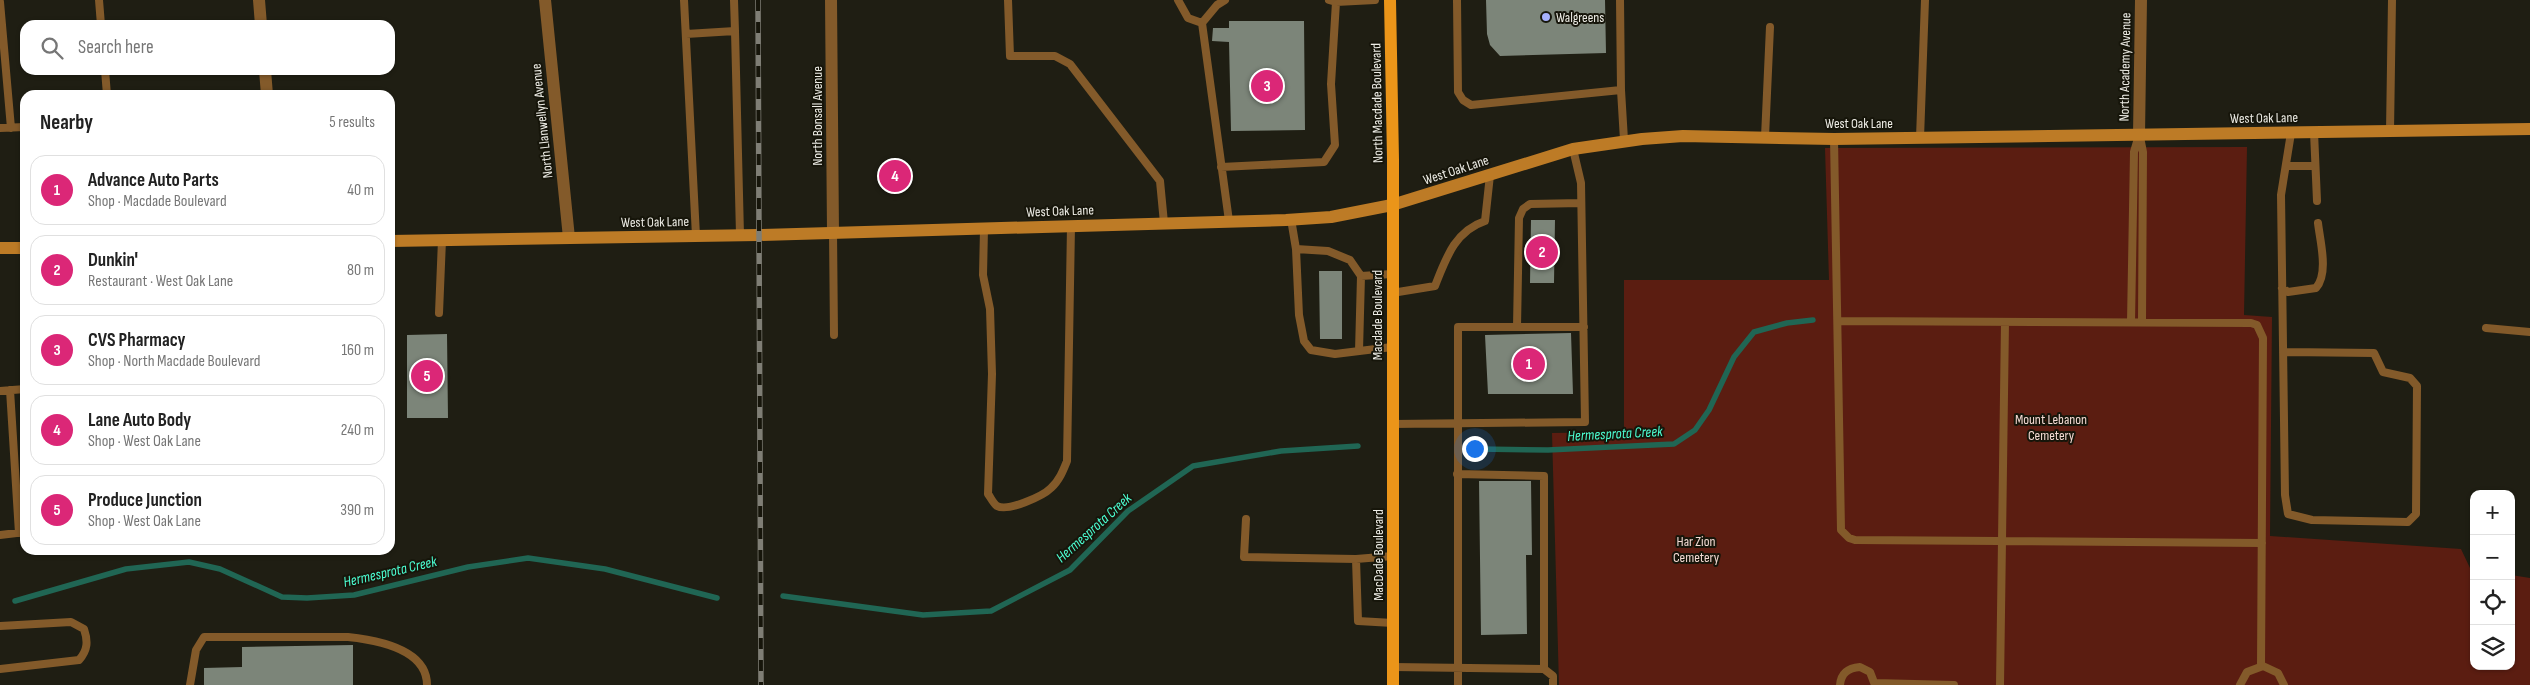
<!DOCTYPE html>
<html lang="en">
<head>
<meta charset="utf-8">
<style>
  body { margin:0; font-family:"Sofia Sans Condensed",sans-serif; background:#f6f6f6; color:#222 }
  .controls { position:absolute; right:15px; bottom:15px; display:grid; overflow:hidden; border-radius:10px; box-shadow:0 1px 4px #0004 }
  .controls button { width:45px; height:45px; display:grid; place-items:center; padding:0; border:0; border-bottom:1px solid #e0e0e0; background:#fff; color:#222; font:25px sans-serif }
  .you { position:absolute; left:1474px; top:448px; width:18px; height:18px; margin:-12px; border:4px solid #fff; border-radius:50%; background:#1a73e8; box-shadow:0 0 0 8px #1a73e833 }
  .badge { display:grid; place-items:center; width:32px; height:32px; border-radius:50%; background:#db2777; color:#fff; font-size:16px; font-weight:700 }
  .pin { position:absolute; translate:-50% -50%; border:2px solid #fff; box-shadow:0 1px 5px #0006 }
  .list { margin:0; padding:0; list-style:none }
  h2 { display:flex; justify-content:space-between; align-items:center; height:65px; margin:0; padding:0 20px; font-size:21px }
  h2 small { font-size:16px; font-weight:400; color:#767676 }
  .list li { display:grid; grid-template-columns:32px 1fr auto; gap:15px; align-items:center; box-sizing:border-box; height:70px; margin:0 10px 10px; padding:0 10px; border:1px solid #e0e0e0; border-radius:15px }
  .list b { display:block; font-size:19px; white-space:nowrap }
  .list p { margin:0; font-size:16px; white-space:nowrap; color:#767676 }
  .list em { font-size:16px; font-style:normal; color:#767676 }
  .icon { flex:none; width:28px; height:28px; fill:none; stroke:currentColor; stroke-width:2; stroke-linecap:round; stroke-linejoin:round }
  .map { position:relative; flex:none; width:2530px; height:685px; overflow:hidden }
  .search { position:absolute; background:#fff; box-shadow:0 1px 4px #0004; left:20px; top:20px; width:375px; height:55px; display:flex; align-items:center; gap:12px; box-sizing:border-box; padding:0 18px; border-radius:15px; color:#767676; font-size:19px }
  .panel { position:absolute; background:#fff; box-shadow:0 1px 4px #0004; left:20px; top:90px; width:375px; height:465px; border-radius:15px }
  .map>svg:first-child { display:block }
</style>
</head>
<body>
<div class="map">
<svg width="2530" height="685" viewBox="0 0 2530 685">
  <rect width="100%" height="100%" fill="#1f1e13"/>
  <path fill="#5b1d11" d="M 2247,147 L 2244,315 L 2272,317 L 2270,536 L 2461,549 L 2470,568 L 2474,568 L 2474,666 L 2511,666 L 2511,575 L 2530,578 L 2530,685 L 1559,685 L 1552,433 L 1624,432 L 1624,280 L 1829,280 L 1825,148 Z"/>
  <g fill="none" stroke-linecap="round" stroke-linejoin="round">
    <path stroke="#206654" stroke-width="5.5" d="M 1478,449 L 1548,450 L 1674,444 L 1695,430 L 1709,410 L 1734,357 L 1754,332 L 1787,323 L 1813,320
      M 783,596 L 923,615 L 991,611 L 1070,570 L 1128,511 L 1193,466 L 1281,451 L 1358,446
      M 15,601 L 126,569 L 189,562 L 220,569 L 282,597 L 307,598 L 354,595 L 468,567 L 528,558 L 605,569 L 717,598"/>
  </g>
  <path fill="#7c8579" d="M 1486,0 L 1605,0 L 1606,53 L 1500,56 L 1490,45 L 1487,34 Z
    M 1229,21 L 1304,21 L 1305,130 L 1231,131 L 1229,42 L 1212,41 L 1213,28 L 1229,28 Z
    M 1531,220 L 1555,220 L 1554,283 L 1530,283 Z
    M 1319,271 L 1342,271 L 1342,339 L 1320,339 Z
    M 1571,333 L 1573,394 L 1488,394 L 1485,335 Z
    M 447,334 L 448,418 L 407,418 L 407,335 Z
    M 1479,481 L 1531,481 L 1532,555 L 1526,555 L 1527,634 L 1481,635 Z
    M 353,645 L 353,685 L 204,685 L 204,668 L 242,667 L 242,647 Z"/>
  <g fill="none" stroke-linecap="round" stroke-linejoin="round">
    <path stroke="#835a2a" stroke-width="8" d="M 99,0 L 101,25
      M 684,0 L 696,236
      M 734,0 L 735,31
      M 1008,0 L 1010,56 L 1055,56 L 1070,64 L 1160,181 L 1164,223
      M 1178,0 L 1188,18 L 1202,23
      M 1225,0 L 1217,5 L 1202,23 L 1229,221
      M 1329,0 L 1336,2 L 1375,0
      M 1457,0 L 1458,92 L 1463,100 L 1471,105 L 1621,90
      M 1620,0 L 1621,90 L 1624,140
      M 0,2 L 11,128
      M 686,34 L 735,31 L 740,235
      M 105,70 L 107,95
      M 0,128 L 25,127
      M 2390,131 L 2392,0
      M 2314,132 L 2317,201
      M 1765,137 L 1770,27
      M 2140,137 L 2143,152 L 2142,322
      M 1920,138 L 1925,0
      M 1834,139 L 1841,530 L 1849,538 L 1855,540 L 2262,543
      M 2286,166 L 2314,166
      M 1221,167 L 1324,162 L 1335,145 L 1331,84 L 1336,2
      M 1291,219 L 1296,249 L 1299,315 L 1304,341 L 1311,350 L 1335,354 L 1392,347
      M 984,229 L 983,275 L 990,309 L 992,374 L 988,494 C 991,498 993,503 997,506 C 1008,512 1043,496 1051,488 C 1059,481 1063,471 1067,461 L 1071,226
      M 833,232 L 834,335
      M 1296,249 L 1328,251 L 1350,260 L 1361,276 L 1359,351
      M 1361,276 L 1392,274
      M 2282,288 L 2288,292 L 2316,288 C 2329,273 2320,241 2318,223
      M 1392,293 L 1435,286 C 1446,258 1455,231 1485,221 L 1490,175
      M 439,313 L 442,240
      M 1838,321 L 2251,323 L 2257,325 L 2263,338 L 2261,666
      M 2131,322 L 2134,152 L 2139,135
      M 1517,327 L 1519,218 L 1523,209 L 1530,204 L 1581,203
      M 2486,328 L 2530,332
      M 2283,352 L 2374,353 L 2383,372 L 2410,378 L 2417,386 L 2416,514 L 2408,522 L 2312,520 L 2288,514 L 2285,495 L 2281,195 L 2291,133
      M 10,390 L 19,533
      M 0,391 L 25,389
      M 1392,424 L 1585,422 L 1581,183 L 1573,149
      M 1246,519 L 1244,557 L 1356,559 L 1393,556
      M 0,535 L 25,532
      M 1356,559 L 1358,621 L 1393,623
      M 0,626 L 71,622 L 84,629 C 88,641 88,650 79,660 L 0,669
      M 1393,667 L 1544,669 L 1544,476 L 1457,474
      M 1544,669 L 1553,676 L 1553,685
      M 1875,683 L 1954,685
      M 190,685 L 196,650 L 204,637 L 348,637 C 376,640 427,649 427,685
      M 1458,685 L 1458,327 L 1584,327
      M 1840,685 C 1841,673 1848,668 1860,667 L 1870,672 L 1875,685
      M 2000,685 L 2005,322
      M 2240,685 L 2247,672 L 2263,666 L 2278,673 L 2284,685"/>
    <path stroke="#835a2a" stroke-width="12" d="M 259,0 L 261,25
      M 545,0 L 569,238
      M 831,0 L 833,232
      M 265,70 L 267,95
      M 2139,135 L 2141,0"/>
    <path stroke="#bd7b26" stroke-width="12" d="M 390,241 L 758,235 L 1286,220 L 1331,217 L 1392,205 L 1573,149 L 1642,139 L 1683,136 L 1834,139 L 2530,129
      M 0,248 L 25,248"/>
    <path stroke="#eb9519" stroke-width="12" d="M 1390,0 L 1393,159 L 1393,685"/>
    <g stroke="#7f7e75" stroke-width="5.5">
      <path id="rail" d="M 758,0 L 761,685"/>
    </g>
    <use href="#rail" stroke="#16150a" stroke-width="4" stroke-dasharray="11" stroke-linecap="butt"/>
  </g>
  <circle fill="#a6b1fc" stroke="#16150a" stroke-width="2" cx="1546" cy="17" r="5"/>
  <g text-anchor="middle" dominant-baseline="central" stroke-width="4" stroke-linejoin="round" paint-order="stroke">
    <g font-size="14" fill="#eeede6" stroke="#16150a" text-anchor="start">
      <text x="1556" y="17">Walgreens</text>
    </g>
    <g font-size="14" fill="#eeede6" stroke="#16150a">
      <text transform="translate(2125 67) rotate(-89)">North Academy Avenue</text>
      <text transform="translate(1377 103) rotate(-91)">North Macdade Boulevard</text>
      <text transform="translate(817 116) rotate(-90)">North Bonsall Avenue</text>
      <text transform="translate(2264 118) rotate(-1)">West Oak Lane</text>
      <text transform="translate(542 121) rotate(-96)">North Llanwellyn Avenue</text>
      <text x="1859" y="123">West Oak Lane</text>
      <text transform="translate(1456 170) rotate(-18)">West Oak Lane</text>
      <text transform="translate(1060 211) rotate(-2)">West Oak Lane</text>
      <text transform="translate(655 222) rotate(-1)">West Oak Lane</text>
      <text transform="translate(1377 315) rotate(-90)">Macdade Boulevard</text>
      <text transform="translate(1378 555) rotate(-90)">MacDade Boulevard</text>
    </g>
    <g font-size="14" fill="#f4dad3" stroke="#16150a">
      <text x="2051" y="419">Mount Lebanon<tspan x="2051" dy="16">Cemetery</tspan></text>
      <text x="1696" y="541">Har Zion<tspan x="1696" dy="16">Cemetery</tspan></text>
    </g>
    <g font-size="15" font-style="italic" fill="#4cfed3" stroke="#16150a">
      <text transform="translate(1615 434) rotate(-3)">Hermesprota Creek</text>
      <text transform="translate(1094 528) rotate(-42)">Hermesprota Creek</text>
      <text transform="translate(390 572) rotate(-13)">Hermesprota Creek</text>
    </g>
  </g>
</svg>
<div class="controls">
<button>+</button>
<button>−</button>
<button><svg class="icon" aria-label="locate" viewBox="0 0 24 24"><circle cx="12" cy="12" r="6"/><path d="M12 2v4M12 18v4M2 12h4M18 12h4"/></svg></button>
<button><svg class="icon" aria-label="layers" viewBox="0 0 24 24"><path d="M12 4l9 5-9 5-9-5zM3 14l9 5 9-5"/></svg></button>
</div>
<div class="you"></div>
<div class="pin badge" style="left:1529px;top:364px">1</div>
<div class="pin badge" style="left:1542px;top:252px">2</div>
<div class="pin badge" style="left:1267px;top:86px">3</div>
<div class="pin badge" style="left:895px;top:176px">4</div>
<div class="pin badge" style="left:427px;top:376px">5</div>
<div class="search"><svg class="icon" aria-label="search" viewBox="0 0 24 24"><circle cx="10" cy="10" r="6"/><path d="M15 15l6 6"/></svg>Search here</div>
<section class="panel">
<h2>Nearby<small>5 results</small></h2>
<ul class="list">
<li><span class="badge">1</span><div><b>Advance Auto Parts</b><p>Shop · Macdade Boulevard</p></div><em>40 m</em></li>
<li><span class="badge">2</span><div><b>Dunkin'</b><p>Restaurant · West Oak Lane</p></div><em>80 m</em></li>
<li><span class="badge">3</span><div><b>CVS Pharmacy</b><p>Shop · North Macdade Boulevard</p></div><em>160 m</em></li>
<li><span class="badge">4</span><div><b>Lane Auto Body</b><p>Shop · West Oak Lane</p></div><em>240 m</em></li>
<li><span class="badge">5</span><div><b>Produce Junction</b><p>Shop · West Oak Lane</p></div><em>390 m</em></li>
</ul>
</section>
</div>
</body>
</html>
